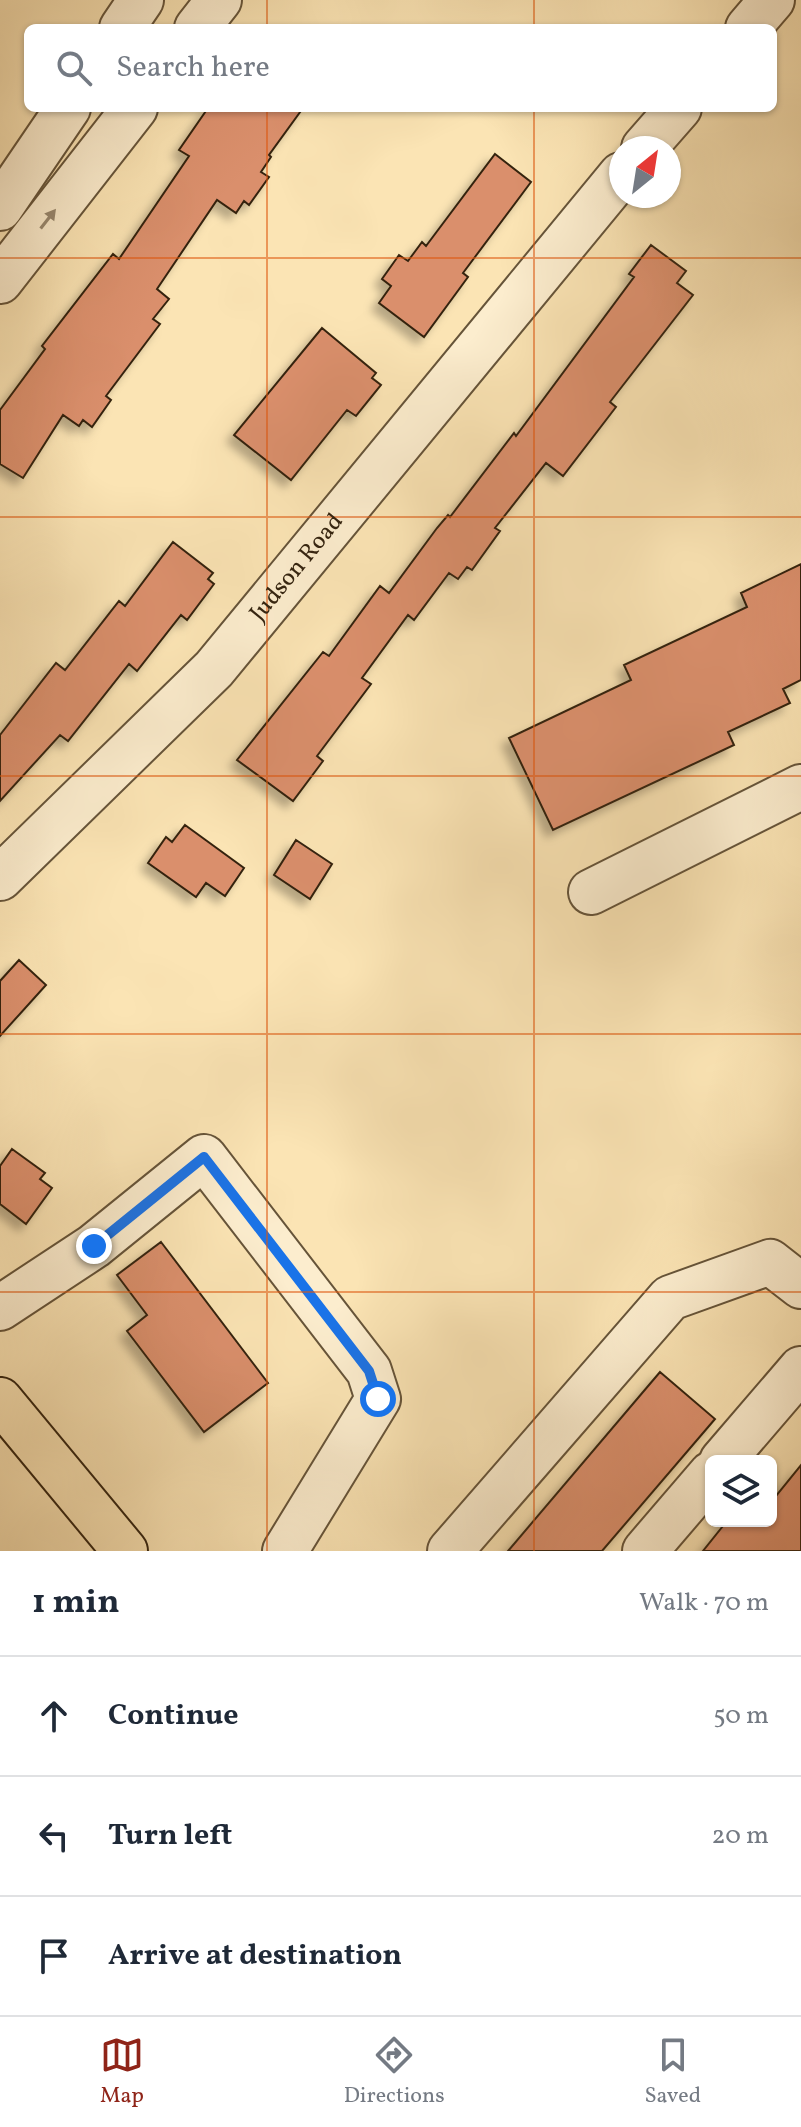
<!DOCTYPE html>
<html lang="en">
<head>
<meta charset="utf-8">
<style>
  body { margin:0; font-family:Vollkorn,serif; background:#f6f6f7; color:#1f2937 }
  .controls { position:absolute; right:24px; bottom:24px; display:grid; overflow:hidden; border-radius:12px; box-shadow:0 2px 6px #0004 }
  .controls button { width:72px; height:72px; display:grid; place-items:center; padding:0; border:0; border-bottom:2px solid #e0e1e3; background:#fff; color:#1f2937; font:40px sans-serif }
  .compass { position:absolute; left:609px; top:136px; width:72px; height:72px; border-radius:50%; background:#fff; box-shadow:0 2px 6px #0004; rotate:30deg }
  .stop { position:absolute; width:24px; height:24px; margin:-18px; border:6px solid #1a73e8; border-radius:50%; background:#fff }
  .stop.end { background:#1a73e8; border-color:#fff; box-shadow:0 2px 8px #0008 }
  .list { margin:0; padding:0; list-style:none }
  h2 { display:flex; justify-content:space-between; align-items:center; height:104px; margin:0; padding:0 32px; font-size:34px }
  h2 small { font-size:26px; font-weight:400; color:#747a83 }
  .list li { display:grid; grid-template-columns:52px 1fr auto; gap:24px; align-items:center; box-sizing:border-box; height:120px; padding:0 32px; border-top:2px solid #e0e1e3 }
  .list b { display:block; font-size:30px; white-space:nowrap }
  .list em { font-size:26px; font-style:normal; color:#747a83 }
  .icon { flex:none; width:44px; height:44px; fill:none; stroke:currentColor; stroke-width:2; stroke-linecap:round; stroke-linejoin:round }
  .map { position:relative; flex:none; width:801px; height:1551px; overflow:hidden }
  .search { position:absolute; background:#fff; box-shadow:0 2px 6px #0004; left:24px; right:24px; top:24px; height:88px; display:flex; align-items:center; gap:20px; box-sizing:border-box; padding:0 28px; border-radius:12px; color:#747a83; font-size:30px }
  .sheet { height:464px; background:#fff }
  nav { display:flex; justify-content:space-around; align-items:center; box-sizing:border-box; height:112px; border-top:2px solid #e0e1e3; background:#fff; font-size:22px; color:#747a83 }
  nav a { display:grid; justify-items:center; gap:4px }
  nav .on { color:#8f2418 }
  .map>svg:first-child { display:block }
</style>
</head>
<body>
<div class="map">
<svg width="801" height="1551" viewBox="0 0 801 1551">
  <defs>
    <filter id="shadow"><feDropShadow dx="-7" dy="7" stdDeviation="4" flood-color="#0004"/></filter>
  </defs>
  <rect width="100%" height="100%" fill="#fbe4b4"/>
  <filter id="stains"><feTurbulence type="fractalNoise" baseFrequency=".0025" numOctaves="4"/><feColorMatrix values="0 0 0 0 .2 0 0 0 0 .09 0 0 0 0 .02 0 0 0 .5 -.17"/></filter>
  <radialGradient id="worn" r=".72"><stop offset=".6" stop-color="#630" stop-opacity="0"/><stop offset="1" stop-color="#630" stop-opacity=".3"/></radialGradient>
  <path fill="#da8f6c" stroke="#342410" stroke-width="2" filter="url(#shadow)" d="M 208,108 L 303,108 L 269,155 L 271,157 L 261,172 L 269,177 L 249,205 L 244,201 L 236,213 L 217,200 L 157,289 L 169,299 L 153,319 L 160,324 L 106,396 L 111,400 L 92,427 L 83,420 L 79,426 L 63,415 L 23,478 L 0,464 L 0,410 L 45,349 L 42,346 L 113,254 L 119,259 L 189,156 L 179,150 Z
    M 495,154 L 531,182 L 463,273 L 468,277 L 424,337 L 379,303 L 391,286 L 382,279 L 399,255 L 408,261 L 422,242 L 426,246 Z
    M 651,245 L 686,271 L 677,283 L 693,295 L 610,402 L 616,407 L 563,476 L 546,463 L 495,528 L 500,531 L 472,570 L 467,567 L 458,579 L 449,573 L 414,620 L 408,615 L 362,678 L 371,684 L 317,756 L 323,761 L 293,801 L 237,760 L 323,652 L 329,656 L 380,586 L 389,593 L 437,528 L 448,515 L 450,517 L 514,433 L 516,436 L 634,277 L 629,274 Z
    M 322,328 L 376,373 L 372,378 L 381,385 L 356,416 L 347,410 L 291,480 L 234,435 Z
    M 173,542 L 213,573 L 208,579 L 214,584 L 187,620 L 181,615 L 137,671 L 129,664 L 68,741 L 60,735 L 0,801 L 0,735 L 56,663 L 65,670 L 119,601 L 125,606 Z
    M 801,564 L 801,680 L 783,689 L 790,703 L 728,732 L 734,745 L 553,830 L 509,738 L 631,680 L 624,665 L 747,607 L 741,593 Z
    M 185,825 L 244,868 L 225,896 L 206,883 L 196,897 L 148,863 L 166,837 L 172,842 Z
    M 296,840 L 332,864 L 310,899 L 274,875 Z
    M 19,960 L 46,985 L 0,1036 L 0,981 Z
    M 12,1149 L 45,1173 L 40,1179 L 52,1188 L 26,1224 L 0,1204 L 0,1166 Z
    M 161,1242 L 268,1383 L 204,1432 L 127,1331 L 147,1315 L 117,1275 Z
    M 660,1372 L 715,1419 L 602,1551 L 508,1551 Z
    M 801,1465 L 801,1551 L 703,1551 L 727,1521 L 771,1521 L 771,1502 Z"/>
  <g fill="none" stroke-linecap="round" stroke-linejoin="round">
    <g stroke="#665439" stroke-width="48">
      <g id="minor">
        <path d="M 122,28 L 141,0"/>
        <path d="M 197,28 L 219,0"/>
        <path d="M 748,28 L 772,0"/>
        <path d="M 644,148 L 679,108"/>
        <path d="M 0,208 L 68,108"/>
        <path d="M 0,281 L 135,108"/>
        <path id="s1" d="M 0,878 L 214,669 L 621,175"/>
        <path d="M 591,892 L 801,787"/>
        <path d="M 0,1308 L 94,1246 L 204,1157 L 369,1371 L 378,1399 L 285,1551"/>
        <path d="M 722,1461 L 801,1369"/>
        <path d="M 450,1551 L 670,1298 L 770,1262 L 801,1286"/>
        <path d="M 645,1551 L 711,1474"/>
      </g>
    </g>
    <g stroke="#342410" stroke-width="48">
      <path id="major" d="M 0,1400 L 125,1551"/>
    </g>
    <use href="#minor" stroke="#fcedce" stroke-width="44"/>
    <use href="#major" stroke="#fbe4b4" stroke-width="44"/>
  </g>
  <defs><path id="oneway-solid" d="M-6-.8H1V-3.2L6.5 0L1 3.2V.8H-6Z" transform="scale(2)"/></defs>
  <use fill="#98886f" href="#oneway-solid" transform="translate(48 219) rotate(-52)"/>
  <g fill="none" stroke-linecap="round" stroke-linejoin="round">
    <path stroke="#1a73e8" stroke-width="10" d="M 94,1246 L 204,1157 L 369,1371 L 378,1399"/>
  </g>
  <path fill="none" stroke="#df560c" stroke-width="2" stroke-opacity="0.55" d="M 267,0 L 267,28M 534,0 L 534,28M 267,108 L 267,1551M 534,108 L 534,1551M 0,258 L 801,258M 0,517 L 801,517M 0,776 L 801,776M 0,1034 L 801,1034M 0,1292 L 801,1292"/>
  <g text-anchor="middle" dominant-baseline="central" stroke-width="8" stroke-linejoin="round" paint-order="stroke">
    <g font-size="24" fill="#342410" stroke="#fcedce">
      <text stroke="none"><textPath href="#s1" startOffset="430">Judson Road</textPath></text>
    </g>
  </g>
  <rect width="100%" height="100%" filter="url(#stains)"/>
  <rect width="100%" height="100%" fill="url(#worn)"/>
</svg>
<div class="controls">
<button><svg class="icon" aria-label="layers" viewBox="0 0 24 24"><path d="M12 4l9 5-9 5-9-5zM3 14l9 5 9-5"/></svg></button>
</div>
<svg class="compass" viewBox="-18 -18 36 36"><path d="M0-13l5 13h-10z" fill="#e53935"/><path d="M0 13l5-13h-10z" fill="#747a83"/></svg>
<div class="stop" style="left:378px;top:1399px"></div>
<div class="stop end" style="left:94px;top:1246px"></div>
<div class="search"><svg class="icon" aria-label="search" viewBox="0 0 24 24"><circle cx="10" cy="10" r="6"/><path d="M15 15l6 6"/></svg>Search here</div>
</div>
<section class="sheet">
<h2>1 min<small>Walk · 70 m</small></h2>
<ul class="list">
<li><svg class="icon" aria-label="ahead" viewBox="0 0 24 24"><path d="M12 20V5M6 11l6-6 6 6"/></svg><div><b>Continue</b></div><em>50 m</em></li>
<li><svg class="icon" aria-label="left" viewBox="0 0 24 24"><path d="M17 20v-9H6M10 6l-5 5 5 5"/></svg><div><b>Turn left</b></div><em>20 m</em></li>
<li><svg class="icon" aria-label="arrive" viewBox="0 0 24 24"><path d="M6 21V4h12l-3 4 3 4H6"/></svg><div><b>Arrive at destination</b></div></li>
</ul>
</section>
<nav>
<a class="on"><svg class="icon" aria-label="map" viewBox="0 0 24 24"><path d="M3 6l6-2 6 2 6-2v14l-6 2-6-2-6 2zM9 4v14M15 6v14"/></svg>Map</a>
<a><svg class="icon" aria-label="directions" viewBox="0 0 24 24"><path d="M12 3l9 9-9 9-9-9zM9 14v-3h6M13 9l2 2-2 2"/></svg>Directions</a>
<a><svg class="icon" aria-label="saved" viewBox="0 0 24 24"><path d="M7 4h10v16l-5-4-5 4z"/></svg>Saved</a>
</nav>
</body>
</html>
